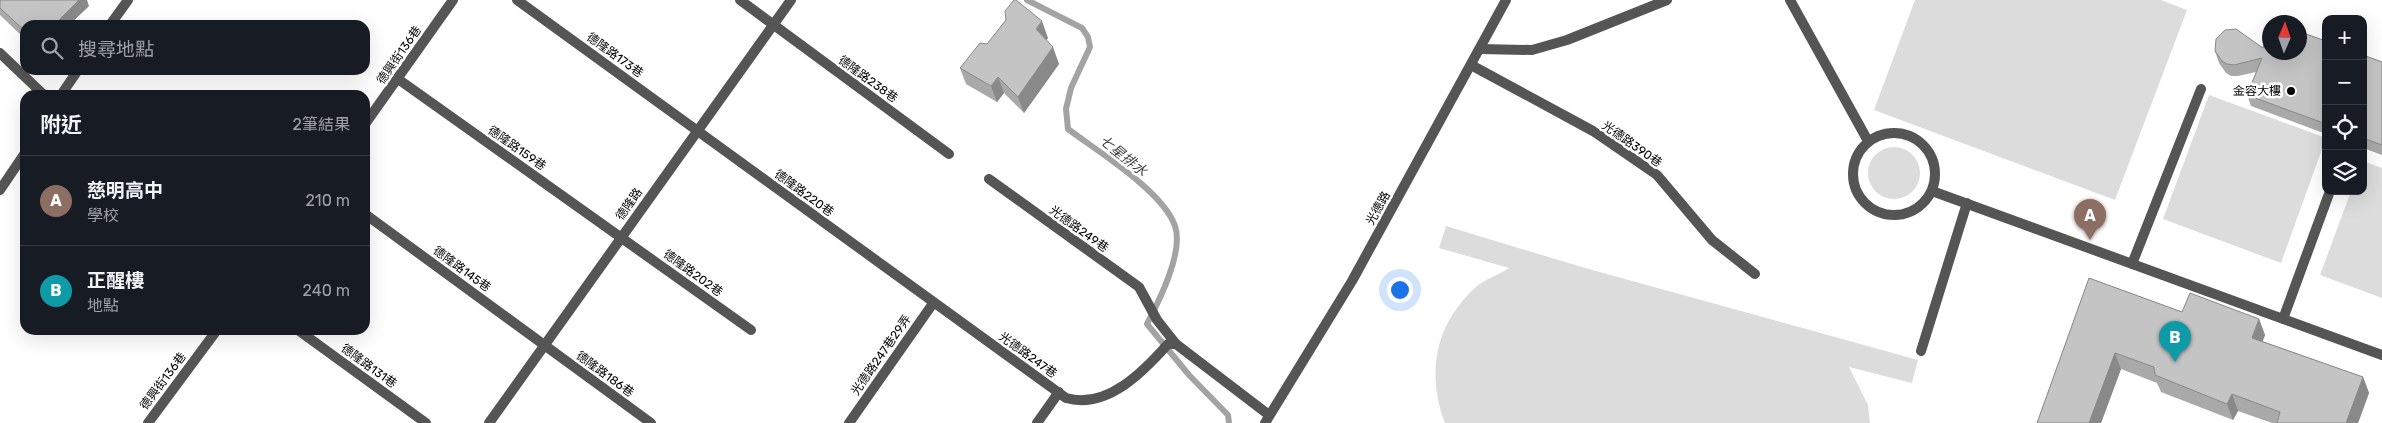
<!DOCTYPE html>
<html lang="zh-TW">
<head>
<meta charset="utf-8">
<style>
  body { margin:0; font-family:Rubik,"Noto Sans TC",sans-serif; background:#242831; color:#f1f3f6 }
  .controls { position:absolute; right:15px; top:15px; display:grid; overflow:hidden; border-radius:10px; box-shadow:0 5px 20px #0002 }
  .controls button { width:45px; height:45px; display:grid; place-items:center; padding:0; border:0; border-bottom:1px solid #363941; background:#171b24; color:#f1f3f6; font:25px sans-serif }
  .compass { position:absolute; left:2262px; top:15px; width:45px; height:45px; border-radius:50%; background:#171b24; box-shadow:0 5px 20px #0002; rotate:2deg }
  .you { position:absolute; left:1399px; top:289px; width:18px; height:18px; margin:-12px; border:4px solid #fff; border-radius:50%; background:#1a73e8; box-shadow:0 0 0 8px #1a73e833 }
  .badge { display:grid; place-items:center; width:32px; height:32px; border-radius:50%; background:#858687; color:#fff; font-size:16px; font-weight:700 }
  .pin { position:absolute; translate:-50% -41px; filter:drop-shadow(0 1px 2px #0008) }
  .pin::after { content:''; position:absolute; top:26px; width:18px; height:15px; background:inherit; clip-path:polygon(0 0,100% 0,50% 100%) }
  .list { margin:0; padding:0; list-style:none }
  h2 { display:flex; justify-content:space-between; align-items:center; height:65px; margin:0; padding:0 20px; font-size:21px }
  h2 small { font-size:16px; font-weight:400; color:#9ea1a6 }
  .list li { display:grid; grid-template-columns:32px 1fr auto; gap:15px; align-items:center; box-sizing:border-box; height:90px; padding:0 20px; border-top:1px solid #363941 }
  .list b { display:block; font-size:19px; white-space:nowrap }
  .list p { margin:0; font-size:16px; white-space:nowrap; color:#9ea1a6 }
  .list em { font-size:16px; font-style:normal; color:#9ea1a6 }
  .icon { flex:none; width:28px; height:28px; fill:none; stroke:currentColor; stroke-width:2; stroke-linecap:round; stroke-linejoin:round }
  .map { position:relative; flex:none; width:2382px; height:423px; overflow:hidden }
  .search { position:absolute; background:#171b24; box-shadow:0 5px 20px #0002; left:20px; top:20px; width:350px; height:55px; display:flex; align-items:center; gap:12px; box-sizing:border-box; padding:0 18px; border-radius:15px; color:#9ea1a6; font-size:19px }
  .panel { position:absolute; background:#171b24; box-shadow:0 5px 20px #0002; left:20px; top:90px; width:350px; height:245px; border-radius:15px }
  .map>svg:first-child { display:block }
</style>
</head>
<body>
<div class="map">
<svg width="2382" height="423" viewBox="0 0 2382 423">
  <rect width="100%" height="100%" fill="#fff"/>
  <path fill="#dcdcdc" d="M 1915,0 L 2161,0 L 2187,10 L 2115,200 L 1874,110 Z
    M 2209,95 L 2326,138 L 2281,263 L 2163,219 Z
    M1868 173a26 26 0 1 1 52 0a26 26 0 1 1-52 0Z
    M 2363,161 L 2382,168 L 2382,298 L 2320,275 L 2351,191 L 2363,191 Z
    M 1446,226 L 1585,268 L 1918,360 L 1912,383 L 1849,367 L 1868,405 L 1870,423 L 1445,423 C 1426,373 1435,324 1476,287 C 1485,279 1499,275 1509,268 L 1439,248 Z"/>
  <g fill="none" stroke-linecap="round" stroke-linejoin="round">
    <path stroke="#a3a3a3" stroke-width="6" d="M 1027,0 L 1082,28 L 1088,37 L 1090,47 L 1071,88 L 1066,109 L 1068,129 C 1097,151 1163,191 1175,226 C 1184,252 1159,301 1147,324 L 1189,375 L 1228,415 L 1229,423"/>
    <path stroke="#555" stroke-width="10" d="M 517,0 L 1066,398 C 1107,410 1144,371 1168,344 L 1176,344
      M 740,0 L 949,154
      M 1790,0 L 1868,141
      M 1480,49 L 1532,50 L 1567,40 L 1667,0
      M 1471,65 L 1593,131 L 1657,175 L 1712,240 L 1755,274
      M 398,79 L 751,330
      M 365,124 L 453,0
      M1853 174a41 41 0 1 1 82 0a41 41 0 1 1-82 0Z
      M 989,179 L 1139,287 L 1157,320 L 1176,344
      M 1932,191 L 2382,355
      M 365,214 L 651,423
      M 2132,264 L 2201,89
      M 2283,319 L 2330,191
      M 298,330 L 426,423
      M 1921,351 L 1967,203
      M 148,423 L 217,330
      M 849,423 L 934,302
      M 1037,423 L 1059,392"/>
    <path stroke="#555" stroke-width="10" d="M 110,25 L 128,0
      M 0,53 L 44,95
      M 61,95 L 78,70
      M 0,190 L 25,153
      M 1176,344 L 1269,415
      M 489,423 L 791,0
      M 1265,423 L 1352,281 L 1506,0"/>
  </g>
  <path fill="#a9a9a9" d="M 0,0 L 89,6 L 69,25 L 25,25 L 25,39 L 0,15 Z
    M 1006,20 L 1048,38 L 1046,40 L 1059,64 L 1024,113 L 1004,93 L 997,102 L 966,84 L 960,68 L 987,44 Z
    M 2326,41 L 2326,134 L 2251,106 L 2247,95 L 2256,72 L 2238,76 L 2231,76 L 2226,73 L 2219,63 L 2215,51 L 2263,48 Z
    M 2363,55 L 2382,62 L 2382,155 L 2363,148 Z
    M 2089,278 L 2182,312 L 2259,319 L 2265,335 L 2262,341 L 2363,377 L 2369,393 L 2358,423 L 2272,423 L 2238,411 L 2233,420 L 2161,392 L 2157,383 L 2121,369 L 2101,423 L 2037,423 Z"/>
  <path fill="#898989" d="M 79,0 L 87,0 L 89,6 L 69,25 L 54,25 Z
    M 1042,21 L 1048,38 L 1042,46 L 1036,29 Z
    M 1053,47 L 1059,64 L 1024,113 L 1018,97 Z
    M 998,77 L 1004,93 L 997,102 L 991,86 Z
    M 2259,319 L 2265,335 L 2258,354 L 2252,338 Z
    M 2115,353 L 2121,369 L 2101,423 L 2089,423 Z
    M 2363,377 L 2369,393 L 2358,423 L 2346,423 Z
    M 2232,394 L 2238,411 L 2233,420 L 2227,404 Z"/>
  <path fill="#c4c4c4" stroke="#898989" d="M 0,0 L 79,0 L 54,25 L 25,25 L 25,31 L 0,8 Z
    M 1014,0 L 1016,0 L 1042,21 L 1036,29 L 1053,47 L 1018,97 L 998,77 L 991,86 L 960,68 L 980,43 L 987,44 L 1006,20 L 1005,11 Z
    M 2236,29 L 2263,48 L 2270,30 L 2270,52 L 2300,52 L 2300,32 L 2326,41 L 2326,124 L 2247,95 L 2262,58 L 2234,65 L 2227,64 L 2222,61 L 2215,51 L 2216,39 L 2225,30 Z
    M 2363,55 L 2382,62 L 2382,145 L 2363,138 Z
    M 2089,278 L 2182,312 L 2190,293 L 2259,319 L 2252,338 L 2363,377 L 2346,423 L 2277,423 L 2280,412 L 2232,394 L 2227,404 L 2155,375 L 2154,367 L 2115,353 L 2089,423 L 2037,423 Z"/>
  <circle fill="#000" stroke="#fff" stroke-width="2" cx="2291" cy="91" r="5"/>
  <g text-anchor="middle" dominant-baseline="central" stroke-width="5" stroke-linejoin="round" paint-order="stroke">
    <g font-size="12" fill="#000" stroke="#fff">
      <text transform="translate(399 55) rotate(-55)">德興街136巷</text>
      <text transform="translate(615 55) rotate(36)">德隆路173巷</text>
      <text transform="translate(868 79) rotate(36)">德隆路238巷</text>
      <text transform="translate(1632 144) rotate(35)">光德路390巷</text>
      <text transform="translate(517 148) rotate(35)">德隆路159巷</text>
      <text transform="translate(804 193) rotate(36)">德隆路220巷</text>
      <text transform="translate(629 204) rotate(-55)">德隆路</text>
      <text transform="translate(1378 208) rotate(-61)">光德路</text>
      <text transform="translate(1079 229) rotate(36)">光德路249巷</text>
      <text transform="translate(462 269) rotate(36)">德隆路145巷</text>
      <text transform="translate(693 273) rotate(36)">德隆路202巷</text>
      <text transform="translate(881 355) rotate(-55)">光德路247巷29弄</text>
      <text transform="translate(1028 355) rotate(36)">光德路247巷</text>
      <text transform="translate(369 366) rotate(36)">德隆路131巷</text>
      <text transform="translate(605 374) rotate(36)">德隆路186巷</text>
      <text transform="translate(163 381) rotate(-53)">德興街136巷</text>
    </g>
    <g font-size="12" fill="#000" stroke="#fff" text-anchor="end">
      <text x="2281" y="91">金容大樓</text>
    </g>
    <g font-size="14" font-style="italic" fill="#444" stroke="#fff">
      <text transform="translate(1123 156) rotate(38)">七星排水</text>
    </g>
  </g>
</svg>
<div class="controls">
<button>+</button>
<button>−</button>
<button><svg class="icon" aria-label="locate" viewBox="0 0 24 24"><circle cx="12" cy="12" r="6"/><path d="M12 2v4M12 18v4M2 12h4M18 12h4"/></svg></button>
<button><svg class="icon" aria-label="layers" viewBox="0 0 24 24"><path d="M12 4l9 5-9 5-9-5zM3 14l9 5 9-5"/></svg></button>
</div>
<svg class="compass" viewBox="-18 -18 36 36"><path d="M0-13l5 13h-10z" fill="#e53935"/><path d="M0 13l5-13h-10z" fill="#9ea1a6"/></svg>
<div class="you"></div>
<div class="pin badge" style="left:2090px;top:240px;background:#8d6e63">A</div>
<div class="pin badge" style="left:2175px;top:362px;background:#0f9aa8">B</div>
<div class="search"><svg class="icon" aria-label="search" viewBox="0 0 24 24"><circle cx="10" cy="10" r="6"/><path d="M15 15l6 6"/></svg>搜尋地點</div>
<section class="panel">
<h2>附近<small>2筆結果</small></h2>
<ul class="list">
<li><span class="badge" style="background:#8d6e63">A</span><div><b>慈明高中</b><p>學校</p></div><em>210 m</em></li>
<li><span class="badge" style="background:#0f9aa8">B</span><div><b>正醒樓</b><p>地點</p></div><em>240 m</em></li>
</ul>
</section>
</div>
</body>
</html>
